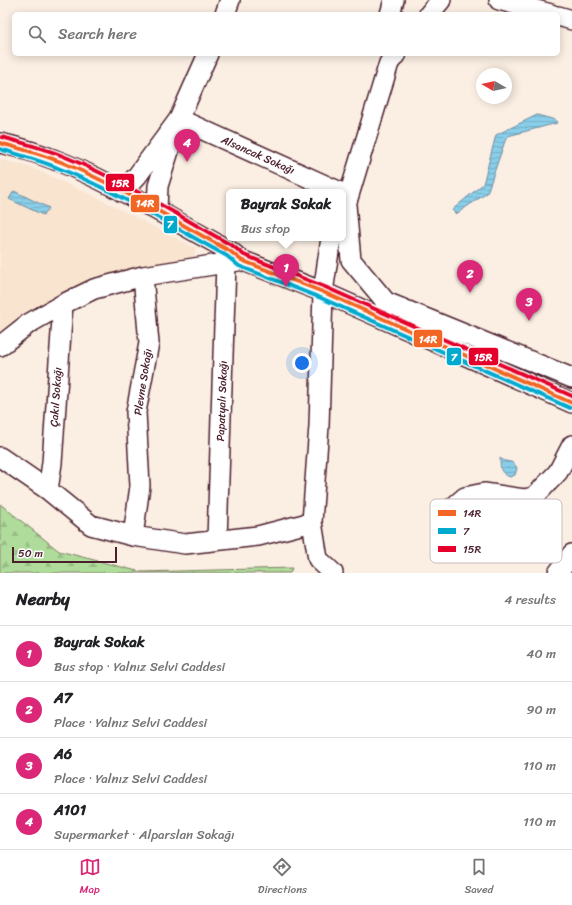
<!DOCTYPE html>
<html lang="en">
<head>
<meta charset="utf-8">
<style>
  body { margin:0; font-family:Sriracha,sans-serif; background:#f6f6f6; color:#202124 }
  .compass { position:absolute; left:476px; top:68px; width:36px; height:36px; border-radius:50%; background:#fff; box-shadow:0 2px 10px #0003; rotate:279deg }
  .scale { position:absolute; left:12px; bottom:10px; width:105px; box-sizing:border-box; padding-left:4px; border:2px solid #4a1f2b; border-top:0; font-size:11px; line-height:14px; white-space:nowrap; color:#4a1f2b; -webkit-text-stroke:3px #fff; paint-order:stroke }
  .you { position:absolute; left:302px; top:363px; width:14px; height:14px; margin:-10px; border:3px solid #fff; border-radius:50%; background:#1a73e8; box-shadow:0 0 0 6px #1a73e833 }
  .badge { display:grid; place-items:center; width:26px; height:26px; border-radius:50%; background:#db2777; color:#fff; font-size:13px; font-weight:700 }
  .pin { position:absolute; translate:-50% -33px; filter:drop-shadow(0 1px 2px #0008) }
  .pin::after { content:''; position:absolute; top:21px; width:14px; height:12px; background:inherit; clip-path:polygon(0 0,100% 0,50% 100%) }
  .popup { position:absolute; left:226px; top:189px; width:120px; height:52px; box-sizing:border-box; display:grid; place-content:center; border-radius:6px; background:#fff; filter:drop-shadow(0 1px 3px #0005); font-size:13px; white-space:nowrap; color:#757577 }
  .popup b { font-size:15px; color:#202124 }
  .popup::after { content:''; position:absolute; left:50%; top:100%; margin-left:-8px; border:8px solid transparent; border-top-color:#fff }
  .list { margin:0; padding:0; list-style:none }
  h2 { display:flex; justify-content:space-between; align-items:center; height:52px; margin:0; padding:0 16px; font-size:17px }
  h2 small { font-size:13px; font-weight:400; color:#757577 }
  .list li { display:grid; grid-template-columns:26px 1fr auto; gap:12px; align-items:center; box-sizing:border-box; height:56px; padding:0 16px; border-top:1px solid #e0e0e0 }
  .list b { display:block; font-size:15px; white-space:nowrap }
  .list p { margin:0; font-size:13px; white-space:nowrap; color:#757577 }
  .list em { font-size:13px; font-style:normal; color:#757577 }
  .icon { flex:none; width:22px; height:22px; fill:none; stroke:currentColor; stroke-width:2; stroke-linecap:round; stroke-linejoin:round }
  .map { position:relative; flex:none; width:572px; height:573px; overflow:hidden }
  .search { position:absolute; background:#fff; box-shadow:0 2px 10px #0003; left:12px; right:12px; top:12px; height:44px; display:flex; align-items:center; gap:10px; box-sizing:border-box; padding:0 14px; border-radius:6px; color:#757577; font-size:15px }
  .sheet { height:276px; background:#fff }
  nav { display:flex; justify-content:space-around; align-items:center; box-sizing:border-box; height:56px; border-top:1px solid #e0e0e0; background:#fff; font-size:11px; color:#757577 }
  nav a { display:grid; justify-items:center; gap:2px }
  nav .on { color:#db2777 }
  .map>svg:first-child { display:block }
</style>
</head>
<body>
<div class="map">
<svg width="572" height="573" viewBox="0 0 572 573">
  <defs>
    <pattern id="forest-firs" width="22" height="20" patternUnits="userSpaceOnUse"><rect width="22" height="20" fill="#afdc9b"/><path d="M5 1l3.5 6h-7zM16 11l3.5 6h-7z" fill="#98bc86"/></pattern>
    <pattern id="water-rules" width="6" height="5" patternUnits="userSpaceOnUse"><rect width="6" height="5" fill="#88cee9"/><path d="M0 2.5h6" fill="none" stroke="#77b0c8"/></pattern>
  </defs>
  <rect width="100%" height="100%" fill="#fbefe3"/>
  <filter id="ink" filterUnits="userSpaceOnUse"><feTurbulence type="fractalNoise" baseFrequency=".025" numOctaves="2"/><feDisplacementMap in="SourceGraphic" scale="8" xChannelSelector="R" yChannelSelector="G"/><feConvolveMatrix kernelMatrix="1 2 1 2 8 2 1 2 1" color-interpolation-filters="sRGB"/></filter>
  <g filter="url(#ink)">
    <path fill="#f9e4d0" d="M 0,159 L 30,167 L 92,195 L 196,248 L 192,271 L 143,278 L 0,340 Z"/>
    <path fill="url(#forest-firs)" stroke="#7c7e63" d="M 0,504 L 59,551 L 141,572 L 292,568 L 290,573 L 0,573 Z"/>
    <path fill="url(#water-rules)" stroke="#6f889d" d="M 537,115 L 556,120 L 557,123 L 508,136 L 505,141 L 487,193 L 456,214 L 452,210 L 483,184 L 496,135 Z
      M 14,191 L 49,208 L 43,215 L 9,199 Z
      M 500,458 C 501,459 503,460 505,461 C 511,462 514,462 517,468 L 515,475 L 510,477 C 498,472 501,467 500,458 Z"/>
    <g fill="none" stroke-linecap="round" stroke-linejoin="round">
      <g stroke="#4a1f2b" stroke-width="22">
        <path id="minor" d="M 499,0 L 551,14
          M 225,14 L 230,0
          M 390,14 L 394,0
          M 429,14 L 441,0
          M 558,16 L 572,20
          M 208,54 L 179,119 L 338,191
          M 396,54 L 389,63 L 346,205 L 351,260 L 386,302 L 572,378
          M 0,143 C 83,161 156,212 230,251 L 241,260 L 323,292 L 572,403
          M 122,192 L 137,176 L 179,119 L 158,186 L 157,210
          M 331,238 L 323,292 L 319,426 L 312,522 L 318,559 L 333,573
          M 0,346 L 28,324 L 63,304 L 94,289 L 143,276 L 238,261
          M 0,457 L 48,490 L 91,525 L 133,536 L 185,544 L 258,536 L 312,522
          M 48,490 L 52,463 L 63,304
          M 133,536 L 140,486 L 136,412 L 149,343 L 143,276
          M 475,539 L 442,517 L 465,497 L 484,493 L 524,499 L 534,497 L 558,472 L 572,445
          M 217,540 L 226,263
          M 558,573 L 572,554"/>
      </g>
      <use href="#minor" stroke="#fff" stroke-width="19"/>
      <g stroke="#fff" stroke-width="7">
        <path id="bus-1" d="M 0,143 C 21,149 41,154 61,162 C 120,186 174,221 230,251 L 241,260 L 323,292 L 572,403"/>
      </g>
      <g stroke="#fff" stroke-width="7">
        <path id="bus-2" d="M 0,149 C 20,155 39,160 58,168 C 117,191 171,226 227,256 L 239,266 L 321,298 L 570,408"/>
      </g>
      <g stroke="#fff" stroke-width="7">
        <path id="bus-3" d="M 2,137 C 22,143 43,148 63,156 C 122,180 177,215 233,246 L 244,255 L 325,287 L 572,396"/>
      </g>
      <use href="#bus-1" stroke="#f26522" stroke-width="4"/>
      <use href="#bus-2" stroke="#00a9ce" stroke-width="4"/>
      <use href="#bus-3" stroke="#e4002b" stroke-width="4"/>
    </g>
  </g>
  <g text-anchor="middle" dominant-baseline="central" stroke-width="3" stroke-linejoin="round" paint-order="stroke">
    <g font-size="11" fill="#4a1f2b" stroke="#fff">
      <text transform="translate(258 155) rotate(24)">Alsancak Sokağı</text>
      <text transform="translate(143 382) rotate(-81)">Plevne Sokağı</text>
      <text transform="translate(56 397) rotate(-86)">Çakıl Sokağı</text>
      <text transform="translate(222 401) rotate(-88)">Papatyalı Sokağı</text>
    </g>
  </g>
  <rect x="430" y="499" width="132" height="64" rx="6" fill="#fff" stroke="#c9bcbf" stroke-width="1"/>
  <rect x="438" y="510" width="18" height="6" fill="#f26522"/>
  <rect x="438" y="528" width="18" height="6" fill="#00a9ce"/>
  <rect x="438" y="546" width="18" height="6" fill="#e4002b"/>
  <g font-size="11" fill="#4a1f2b">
    <text x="463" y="517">14R</text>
    <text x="463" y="535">7</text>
    <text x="463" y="553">15R</text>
  </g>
  <g stroke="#fff" stroke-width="1.5">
    <rect x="105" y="173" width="30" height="19" rx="4" fill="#e4002b"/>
    <rect x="130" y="194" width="30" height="19" rx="4" fill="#f26522"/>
    <rect x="163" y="215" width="15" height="19" rx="4" fill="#00a9ce"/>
    <rect x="413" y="329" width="30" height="19" rx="4" fill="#f26522"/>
    <rect x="446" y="347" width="16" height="19" rx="4" fill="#00a9ce"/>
    <rect x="468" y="347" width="31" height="19" rx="4" fill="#e4002b"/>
  </g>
  <g font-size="11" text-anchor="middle" font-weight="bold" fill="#fff">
    <text x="120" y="187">15R</text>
    <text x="145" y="207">14R</text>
    <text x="170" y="228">7</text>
    <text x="428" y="343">14R</text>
    <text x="454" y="361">7</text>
    <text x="483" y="361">15R</text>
  </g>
</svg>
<svg class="compass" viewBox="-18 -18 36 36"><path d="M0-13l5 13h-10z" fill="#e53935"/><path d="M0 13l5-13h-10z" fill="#757577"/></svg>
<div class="scale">50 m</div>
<div class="you"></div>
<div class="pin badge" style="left:286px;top:287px">1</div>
<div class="popup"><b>Bayrak Sokak</b>Bus stop</div>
<div class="pin badge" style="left:470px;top:293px">2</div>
<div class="pin badge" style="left:529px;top:321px">3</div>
<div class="pin badge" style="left:187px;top:162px">4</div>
<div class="search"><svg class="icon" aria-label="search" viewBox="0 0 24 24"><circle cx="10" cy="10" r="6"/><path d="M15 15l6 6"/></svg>Search here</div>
</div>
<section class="sheet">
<h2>Nearby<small>4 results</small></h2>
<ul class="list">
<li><span class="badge">1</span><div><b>Bayrak Sokak</b><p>Bus stop · Yalnız Selvi Caddesi</p></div><em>40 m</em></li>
<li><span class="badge">2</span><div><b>A7</b><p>Place · Yalnız Selvi Caddesi</p></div><em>90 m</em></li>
<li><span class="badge">3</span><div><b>A6</b><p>Place · Yalnız Selvi Caddesi</p></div><em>110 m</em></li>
<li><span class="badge">4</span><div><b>A101</b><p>Supermarket · Alparslan Sokağı</p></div><em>110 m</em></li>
</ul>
</section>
<nav>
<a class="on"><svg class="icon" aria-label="map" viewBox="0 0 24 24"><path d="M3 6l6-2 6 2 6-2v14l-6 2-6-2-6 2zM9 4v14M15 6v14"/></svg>Map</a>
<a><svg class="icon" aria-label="directions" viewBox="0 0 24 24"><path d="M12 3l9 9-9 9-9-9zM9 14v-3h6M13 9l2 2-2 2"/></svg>Directions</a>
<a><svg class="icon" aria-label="saved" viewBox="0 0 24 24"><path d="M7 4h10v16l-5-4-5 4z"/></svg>Saved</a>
</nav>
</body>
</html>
